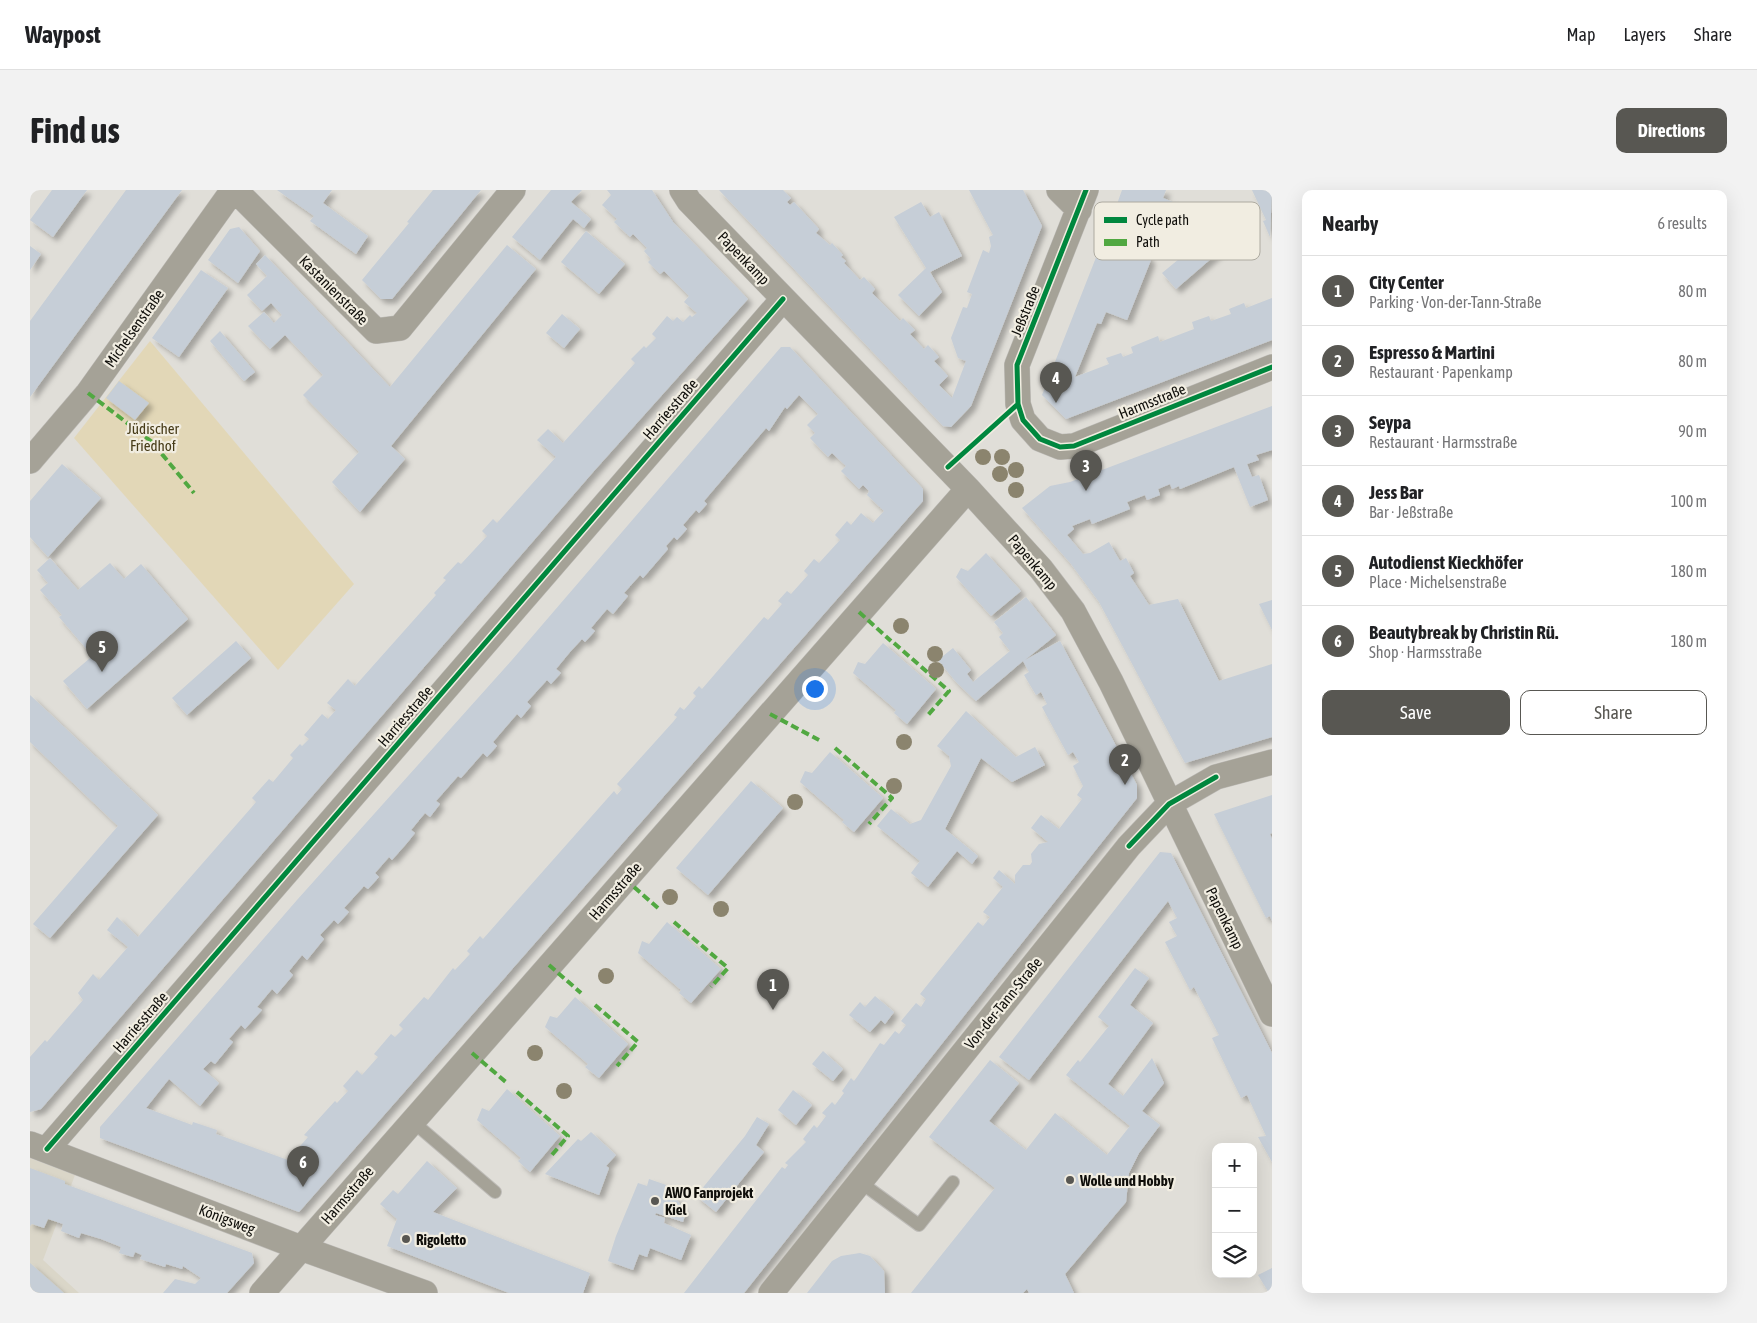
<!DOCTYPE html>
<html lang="en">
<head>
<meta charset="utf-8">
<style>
  body { margin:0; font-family:"Asap Condensed",sans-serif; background:#f2f2f2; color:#202124 }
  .controls { position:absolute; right:15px; bottom:15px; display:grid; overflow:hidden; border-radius:10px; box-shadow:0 5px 20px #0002 }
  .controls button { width:45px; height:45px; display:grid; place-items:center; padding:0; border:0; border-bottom:1px solid #e0e0e0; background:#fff; color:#202124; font:25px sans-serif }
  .you { position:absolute; left:784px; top:498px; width:18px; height:18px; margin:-12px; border:4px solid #fff; border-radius:50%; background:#1a73e8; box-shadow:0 0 0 8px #1a73e833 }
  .badge { display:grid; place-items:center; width:32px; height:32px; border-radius:50%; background:#585752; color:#fff; font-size:16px; font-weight:700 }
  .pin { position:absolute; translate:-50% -41px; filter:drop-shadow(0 1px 2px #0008) }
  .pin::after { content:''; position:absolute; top:26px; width:18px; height:15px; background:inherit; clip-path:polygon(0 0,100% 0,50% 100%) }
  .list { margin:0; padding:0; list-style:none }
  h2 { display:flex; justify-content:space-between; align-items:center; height:65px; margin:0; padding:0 20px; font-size:21px }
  h2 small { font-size:16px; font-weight:400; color:#757577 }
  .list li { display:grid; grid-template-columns:32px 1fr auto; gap:15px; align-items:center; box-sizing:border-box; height:70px; padding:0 20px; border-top:1px solid #e0e0e0 }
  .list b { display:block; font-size:19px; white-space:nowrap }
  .list p { margin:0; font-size:16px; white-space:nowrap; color:#757577 }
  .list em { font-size:16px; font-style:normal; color:#757577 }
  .actions { display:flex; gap:10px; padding:15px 20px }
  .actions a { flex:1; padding:11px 0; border:1px solid #585752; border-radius:10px; text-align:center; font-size:18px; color:#585752 }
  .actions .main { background:#585752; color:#fff }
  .icon { flex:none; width:28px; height:28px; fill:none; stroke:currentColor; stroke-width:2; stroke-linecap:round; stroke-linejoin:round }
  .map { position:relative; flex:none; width:1242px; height:1103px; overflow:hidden; border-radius:10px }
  header { display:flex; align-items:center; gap:30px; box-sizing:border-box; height:70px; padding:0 25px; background:#fff; border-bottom:1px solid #e0e0e0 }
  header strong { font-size:24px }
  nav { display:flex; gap:28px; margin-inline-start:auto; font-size:18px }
  .intro { display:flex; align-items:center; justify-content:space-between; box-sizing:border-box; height:120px; padding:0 30px }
  h1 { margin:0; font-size:35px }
  .button { padding:12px 22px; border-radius:10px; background:#585752; color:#fff; font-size:18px; font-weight:700 }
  main { display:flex; gap:30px; padding:0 30px }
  aside { flex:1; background:#fff; border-radius:10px; box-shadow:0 5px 20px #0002 }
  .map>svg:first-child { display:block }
</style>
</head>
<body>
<header>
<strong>Waypost</strong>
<nav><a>Map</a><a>Layers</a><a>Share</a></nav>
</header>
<div class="intro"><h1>Find us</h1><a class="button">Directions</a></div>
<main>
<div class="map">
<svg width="1242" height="1103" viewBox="0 0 1242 1103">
  <defs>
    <filter id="shadow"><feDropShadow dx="4.5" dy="4.5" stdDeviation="2.5" flood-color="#0004"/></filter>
  </defs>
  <rect width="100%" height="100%" fill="#e0ded8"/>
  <path fill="#dad6c8" d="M 0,968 L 45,985 L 13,1070 L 49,1103 L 0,1103 Z"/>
  <path fill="#e2d7b7" d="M 120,151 L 324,394 L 248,480 L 44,248 Z"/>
  <path fill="#c6ced7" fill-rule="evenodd" filter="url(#shadow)" d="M 22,0 L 57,0 L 23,47 L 0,30 Z
    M 96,0 L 152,0 L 0,207 L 0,131 Z
    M 247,0 L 302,0 L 293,13 L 338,46 L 326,64 L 280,31 L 284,26 Z
    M 403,0 L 451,0 L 362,109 L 351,109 L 332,90 L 379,33 L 377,32 Z
    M 521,0 L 552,0 L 541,12 L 561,29 L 554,38 L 543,29 L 510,70 L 482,47 Z
    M 577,0 L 622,0 L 643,32 L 718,109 L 564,281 L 11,919 L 0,922 L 0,867 L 15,850 L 17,852 L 53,810 L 48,803 L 63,784 L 69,790 L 98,757 L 77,740 L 87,727 L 108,747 L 221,618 L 226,612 L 222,608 L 239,589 L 243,592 L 263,568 L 260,565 L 270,554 L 272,556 L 279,549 L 274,545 L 292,524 L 298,529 L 306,520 L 297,513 L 318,489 L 325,496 L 406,405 L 404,403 L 416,390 L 413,388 L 428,372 L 431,374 L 457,346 L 452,341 L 463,329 L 467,333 L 526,267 L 507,250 L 518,239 L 533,253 L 605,173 L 601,169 L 614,156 L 616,158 L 626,148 L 622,144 L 637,126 L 643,131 L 647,127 L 653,132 L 660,125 L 662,127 L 667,123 L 654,112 L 659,106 L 634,81 L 630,84 L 618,72 L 621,69 L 614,61 L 617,58 L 603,44 L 600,47 L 584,32 L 587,29 L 572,15 L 581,5 Z
    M 689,0 L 753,0 L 761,8 L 757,12 L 760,15 L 764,12 L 789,39 L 786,43 L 800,55 L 802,53 L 813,65 L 811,67 L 816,71 L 814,73 L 830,90 L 834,87 L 845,99 L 842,103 L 870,131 L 873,128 L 885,140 L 880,144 L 894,159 L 898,155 L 909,167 L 904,171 L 918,186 L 909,195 L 922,208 L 936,171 L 928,168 L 921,148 L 933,117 L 937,118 L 942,104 L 937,102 L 953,60 L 959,63 L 961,56 L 959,47 L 963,45 L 939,0 L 993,0 L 1012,36 L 941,216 L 921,237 L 913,236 Z
    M 1092,0 L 1136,0 L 1133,8 L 1179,26 L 1190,61 L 1146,99 L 1132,83 L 1166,55 L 1162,43 L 1087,14 Z
    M 1222,0 L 1242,0 L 1240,47 L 1233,31 L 1236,30 Z
    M 891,12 L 900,27 L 909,22 L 932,66 L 900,82 L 912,102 L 889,126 L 868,105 L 896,78 L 864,27 Z
    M 209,37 L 230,61 L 208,93 L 178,70 L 200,39 Z
    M 556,41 L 595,74 L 569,104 L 531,72 Z
    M 1076,42 L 1108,54 L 1121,70 L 1097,130 L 1076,122 L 1071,134 L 1067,133 L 1045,187 L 1079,174 L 1076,168 L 1091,163 L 1093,167 L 1103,163 L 1101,157 L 1128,146 L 1130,152 L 1164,139 L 1162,132 L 1179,126 L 1181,131 L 1201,124 L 1199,119 L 1214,113 L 1216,118 L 1242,108 L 1242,150 L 1036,229 L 1012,205 Z
    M 477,55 L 506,79 L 361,256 L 375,269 L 330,322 L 302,292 L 329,262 L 273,205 L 293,185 L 255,145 L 240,159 L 218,136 L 234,122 L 244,133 L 252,125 L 241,113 L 232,121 L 217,105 L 237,86 L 226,74 L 235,65 L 360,197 Z
    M 0,56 L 11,64 L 0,80 Z
    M 171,80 L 198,98 L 149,167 L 122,148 Z
    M 532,124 L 550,139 L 534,158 L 516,143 Z
    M 190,141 L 225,182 L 214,191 L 180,151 Z
    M 751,157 L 760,157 L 893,299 L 893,311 L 269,1022 L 70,948 L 70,937 L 97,906 L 267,710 L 482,470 ZM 769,205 L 788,224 L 777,235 L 785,243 L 780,248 L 798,267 L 802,263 L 816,276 L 811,281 L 829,299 L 833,295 L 839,301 L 837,305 L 854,321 L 843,333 L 831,323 L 821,335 L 817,331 L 805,345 L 810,350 L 789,373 L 784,369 L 774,381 L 778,385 L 761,404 L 757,401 L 748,411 L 752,414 L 738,430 L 734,427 L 672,499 L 669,496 L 663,503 L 666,506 L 654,520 L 650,517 L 644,525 L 647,527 L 643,532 L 587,594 L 592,599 L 587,605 L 584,601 L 453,749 L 450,746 L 437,761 L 440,764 L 425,780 L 423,778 L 398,810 L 394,807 L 369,835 L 373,839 L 365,847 L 361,844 L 344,864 L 348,867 L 332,885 L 327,880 L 313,896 L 318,901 L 307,913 L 305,911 L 274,945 L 278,947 L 258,970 L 186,944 L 187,940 L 163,932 L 162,935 L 116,918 L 139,889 L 170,916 L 189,893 L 173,879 L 181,871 L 185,874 L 203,852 L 199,849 L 211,835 L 215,839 L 232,820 L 227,817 L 242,799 L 247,804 L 263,785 L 259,781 L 272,765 L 277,770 L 294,749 L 290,745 L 304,730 L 308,734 L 319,722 L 314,718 L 334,696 L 338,699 L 349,687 L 345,683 L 359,667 L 362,670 L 377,653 L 385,643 L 381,640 L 395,623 L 400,627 L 410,614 L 406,611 L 428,586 L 431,588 L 453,563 L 457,567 L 467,556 L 463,552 L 487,524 L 491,528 L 501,516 L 497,512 L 517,490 L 521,494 L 531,483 L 526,479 L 540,462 L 552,449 L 555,452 L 565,441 L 561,438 L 577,419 L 583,424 L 598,406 L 594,403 L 610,385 L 613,388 L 638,359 L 636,356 L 644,347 L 647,350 L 657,339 L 653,335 L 666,320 L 669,323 L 677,314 L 674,311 L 736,238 L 739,241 L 755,217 L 757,219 Z
    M 89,191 L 119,213 L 105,230 L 76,208 Z
    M 1242,216 L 1242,260 L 1226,265 L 1229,270 L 1217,274 L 1222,287 L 1229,285 L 1238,310 L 1220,317 L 1204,277 L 1150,299 L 1149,296 L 1142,299 L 1140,294 L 1128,299 L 1130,305 L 1117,310 L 1115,305 L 1097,312 L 1100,319 L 1062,334 L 1060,329 L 1042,336 L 1044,339 L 1037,345 L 1053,364 L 1060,363 L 1079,352 L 1090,371 L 1096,368 L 1104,383 L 1100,386 L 1119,415 L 1148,409 L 1189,491 L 1242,474 L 1242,547 L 1155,573 L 1069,412 L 1041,374 L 992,318 L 1020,296 L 1040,292 Z
    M 32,274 L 71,308 L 18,367 L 0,347 L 0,311 Z
    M 956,363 L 991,401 L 961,426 L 926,387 L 931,378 L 938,381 Z
    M 20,368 L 48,400 L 80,373 L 94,389 L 111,374 L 158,429 L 57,519 L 33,491 L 66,463 L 62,459 L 59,462 L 29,427 L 32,425 L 10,400 L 18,393 L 7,380 Z
    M 996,407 L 1026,445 L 995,470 L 1030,451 L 1107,595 L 1107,608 L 714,1103 L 654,1103 L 752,977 L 755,979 L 758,975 L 755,973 L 776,952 L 773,949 L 784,935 L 787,938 L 796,926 L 792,923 L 802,912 L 805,915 L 814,903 L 812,901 L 821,888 L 824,891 L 827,887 L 850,853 L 854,855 L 865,841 L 869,844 L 876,835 L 871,831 L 886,813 L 891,817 L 896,809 L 890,804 L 948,732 L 953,736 L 960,727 L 953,722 L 973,697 L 963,688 L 969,680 L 985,694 L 985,685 L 993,675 L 1000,675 L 1002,672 L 1001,664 L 1009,654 L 1018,652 L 1001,638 L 1011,625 L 1029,639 L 1052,609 L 1047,605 L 1053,596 L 1043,576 L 1049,572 L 1043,562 L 1038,565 L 1012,517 L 1017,514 L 1011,502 L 1006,505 L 994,485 L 999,482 L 993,471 L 946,511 L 926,492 L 908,470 L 923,458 L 941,480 L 937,484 L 943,492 L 980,461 L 969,447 L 973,443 L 964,432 Z
    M 1242,410 L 1242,440 L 1229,414 Z
    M 206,451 L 221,468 L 157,525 L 142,508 Z
    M 853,453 L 906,499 L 877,534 L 864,523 L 866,520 L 823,483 L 828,472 L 835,474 Z
    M 0,505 L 128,625 L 20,748 L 3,734 L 88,636 L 0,552 Z
    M 936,521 L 986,567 L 1005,557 L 1015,575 L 982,592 L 951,568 L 915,639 L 948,666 L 942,674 L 927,661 L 898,697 L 881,683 L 890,671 L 847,636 L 861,619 L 880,634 L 891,630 L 921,576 L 919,566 L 907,556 Z
    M 800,562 L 853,608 L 824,642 L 812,632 L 814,630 L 770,592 L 775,581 L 782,583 Z
    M 721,591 L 753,618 L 678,705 L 646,678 Z
    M 1242,605 L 1242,643 L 1240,644 L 1242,649 L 1242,731 L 1240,726 L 1236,728 L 1184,624 Z
    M 1130,662 L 1141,663 L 1242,863 L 1242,972 L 1228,947 L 1236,946 L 1217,905 L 1211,908 L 1182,848 L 1189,845 L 1164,797 L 1160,800 L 1135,752 L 1147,746 L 1139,732 L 1147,728 L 1138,711 L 999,890 L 969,867 Z
    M 637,732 L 691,779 L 661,813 L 649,803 L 651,800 L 608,763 L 612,751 L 619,754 Z
    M 1105,778 L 1119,788 L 1100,815 L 1123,833 L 1078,894 L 1093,906 L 1122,868 L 1134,893 L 1112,921 L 1130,935 L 1109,963 L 1099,983 L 1096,1012 L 1035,1084 L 1044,1103 L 999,1103 L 997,1099 L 993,1103 L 881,1103 L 965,998 L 899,947 L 960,870 L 989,893 L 959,931 L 996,960 L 1025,923 L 1077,965 L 1100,936 L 1036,885 L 1048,870 L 1050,872 L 1079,836 L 1068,827 Z
    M 845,806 L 864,822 L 855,834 L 851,830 L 840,842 L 819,825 L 830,812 L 835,817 Z
    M 545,807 L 598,854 L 569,888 L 555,877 L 558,874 L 515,837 L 520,826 L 527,828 Z
    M 793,861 L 813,879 L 803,891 L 782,874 Z
    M 477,899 L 530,946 L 500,982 L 488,971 L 491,968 L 447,930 L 452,918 L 459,921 Z
    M 763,900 L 782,915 L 766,935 L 748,920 Z
    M 727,927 L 739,934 L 726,955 L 734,962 L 686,1022 L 666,1006 L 715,946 Z
    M 561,942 L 586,965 L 576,976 L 579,978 L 569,1005 L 515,984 L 548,949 L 551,951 Z
    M 397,971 L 427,998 L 403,1022 L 560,1083 L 553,1103 L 479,1103 L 357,1056 L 367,1029 L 350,1014 L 363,1000 L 368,1004 Z
    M 0,978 L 35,991 L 35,994 L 222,1063 L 224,1073 L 197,1103 L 133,1103 L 145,1089 L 165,1094 L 171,1088 L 153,1076 L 152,1079 L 136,1074 L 135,1077 L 110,1069 L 112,1065 L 105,1062 L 103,1067 L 89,1063 L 91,1057 L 71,1049 L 51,1043 L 49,1048 L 31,1041 L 33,1034 L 18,1029 L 14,1038 L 2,1034 L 0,1036 Z
    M 619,989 L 639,996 L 637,1003 L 644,1006 L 656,1022 L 653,1032 L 626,1023 L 625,1025 L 635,1028 L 634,1033 L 661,1045 L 651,1070 L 620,1058 L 617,1067 L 609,1064 L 603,1080 L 578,1071 L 586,1046 L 608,993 L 617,996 Z
    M 830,1063 L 840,1066 L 854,1081 L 855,1103 L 777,1103 L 802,1071 L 811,1066 Z
    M 0,1073 L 34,1103 L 0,1103 Z
    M 1242,1078 L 1242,1103 L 1239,1103 L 1228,1085 Z"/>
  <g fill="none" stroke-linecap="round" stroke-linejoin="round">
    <g stroke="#bebcb8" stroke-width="14">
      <path id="service" d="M 382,931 L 465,1002
        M 830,992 L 889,1035 L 923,992"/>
    </g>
    <g stroke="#bebcb8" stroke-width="26">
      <path id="minor" d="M 205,0 L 346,141 L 370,138 L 483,0
        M 652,0 L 659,11 L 938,299 L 1011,379 L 1043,421 L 1081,492 L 1242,824
        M 1029,0 L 1049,20
        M 1056,0 L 987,175 L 988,214 L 993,230 L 1010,249 L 1030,257 L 1044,256 L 1242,177
        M 0,271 L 58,203 L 203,0
        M 0,954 L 271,1058 L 395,1103
        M 17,959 L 753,109
        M 232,1103 L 938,299
        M 741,1103 L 1099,656 L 1139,614 L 1186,587 L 1242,572"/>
    </g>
    <use href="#service" stroke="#a5a297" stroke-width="12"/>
    <use href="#minor" stroke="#a5a297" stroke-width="25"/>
    <path stroke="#51a841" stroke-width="4" stroke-dasharray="8 4" stroke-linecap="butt" d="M 58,203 L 122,252 L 164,303
      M 829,422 L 861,451
      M 864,453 L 919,501 L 898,525
      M 740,524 L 789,550
      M 805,558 L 862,608 L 839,634
      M 595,689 L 629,719
      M 644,732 L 698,778 L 681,797
      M 519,775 L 551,803
      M 565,815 L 608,852 L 587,876
      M 442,863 L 477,893
      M 487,902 L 538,946 L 521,966"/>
    <g stroke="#f1ede1" stroke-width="8">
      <path id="cycleway" d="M 1056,0 L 987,175 L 988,214 L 993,230 L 1010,249 L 1030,257 L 1044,256 L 1242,177
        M 918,277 L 988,214
        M 1099,656 L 1139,614 L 1186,587
        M 17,959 L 753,109"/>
    </g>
    <use href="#cycleway" stroke="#00873e" stroke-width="5"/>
  </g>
  <g fill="#8b846e">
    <circle cx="953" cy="267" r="8"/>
    <circle cx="972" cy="267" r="8"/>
    <circle cx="986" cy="280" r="8"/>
    <circle cx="970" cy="284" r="8"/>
    <circle cx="986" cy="300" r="8"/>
    <circle cx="871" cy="436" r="8"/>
    <circle cx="905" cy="464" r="8"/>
    <circle cx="906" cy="480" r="8"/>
    <circle cx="874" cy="552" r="8"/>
    <circle cx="864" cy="596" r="8"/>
    <circle cx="765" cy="612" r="8"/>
    <circle cx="640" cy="707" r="8"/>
    <circle cx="691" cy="719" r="8"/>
    <circle cx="576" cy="786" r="8"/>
    <circle cx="505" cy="863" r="8"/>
    <circle cx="534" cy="901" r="8"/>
  </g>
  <g fill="#585752" stroke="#f1ede1" stroke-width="2">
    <circle cx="1040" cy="990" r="5"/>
    <circle cx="625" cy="1011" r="5"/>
    <circle cx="376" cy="1049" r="5"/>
  </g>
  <g text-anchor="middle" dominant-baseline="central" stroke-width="4.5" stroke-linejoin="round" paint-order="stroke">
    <g font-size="15" fill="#0f0e0a" stroke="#f1ede1">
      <text transform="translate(714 68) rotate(46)">Papenkamp</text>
      <text transform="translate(304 100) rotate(45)">Kastanienstraße</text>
      <text transform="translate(995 121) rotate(-68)">Jeßstraße</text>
      <text transform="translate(104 138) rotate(-55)">Michelsenstraße</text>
      <text transform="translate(1122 211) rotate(-22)">Harmsstraße</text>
      <text transform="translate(640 219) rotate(-49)">Harriesstraße</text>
      <text transform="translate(1003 372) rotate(50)">Papenkamp</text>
      <text transform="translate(375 526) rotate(-49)">Harriesstraße</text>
      <text transform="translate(585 701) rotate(-49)">Harmsstraße</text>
      <text transform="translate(1195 728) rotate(64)">Papenkamp</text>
      <text transform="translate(973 813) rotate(-51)">Von-der-Tann-Straße</text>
      <text transform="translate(110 832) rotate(-49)">Harriesstraße</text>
      <text transform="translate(317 1005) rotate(-49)">Harmsstraße</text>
      <text transform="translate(197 1029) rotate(21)">Königsweg</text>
    </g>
    <g font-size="15" fill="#463b18" stroke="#f1ede1">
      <text x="123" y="238">Jüdischer<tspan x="123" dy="17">Friedhof</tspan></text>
    </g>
    <g font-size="15" font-weight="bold" fill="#0f0e0a" stroke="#f1ede1" text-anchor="start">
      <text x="1050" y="990">Wolle und Hobby</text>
      <text x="635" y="1002">AWO Fanprojekt<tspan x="635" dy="17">Kiel</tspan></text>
      <text x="386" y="1049">Rigoletto</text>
    </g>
  </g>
  <rect x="1064" y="12" width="166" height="58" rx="8" fill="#f1ede1" stroke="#adaaa0" stroke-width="1"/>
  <rect x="1074" y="27" width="23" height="6" fill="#00873e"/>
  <rect x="1074" y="49" width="23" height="7" fill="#51a841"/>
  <g font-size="14" fill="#0f0e0a">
    <text x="1106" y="35">Cycle path</text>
    <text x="1106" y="57">Path</text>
  </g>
</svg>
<div class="controls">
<button>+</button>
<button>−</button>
<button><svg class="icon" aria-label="layers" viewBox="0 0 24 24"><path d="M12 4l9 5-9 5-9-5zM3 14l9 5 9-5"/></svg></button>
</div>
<div class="you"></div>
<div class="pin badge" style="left:743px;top:820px">1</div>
<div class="pin badge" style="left:1095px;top:595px">2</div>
<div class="pin badge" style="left:1056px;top:301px">3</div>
<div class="pin badge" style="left:1026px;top:213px">4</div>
<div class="pin badge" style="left:72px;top:482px">5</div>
<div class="pin badge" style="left:273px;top:997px">6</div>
</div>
<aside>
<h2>Nearby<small>6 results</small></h2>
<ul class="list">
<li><span class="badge">1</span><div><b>City Center</b><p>Parking · Von-der-Tann-Straße</p></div><em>80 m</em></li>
<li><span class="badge">2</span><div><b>Espresso &amp; Martini</b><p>Restaurant · Papenkamp</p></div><em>80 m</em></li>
<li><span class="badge">3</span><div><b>Seypa</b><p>Restaurant · Harmsstraße</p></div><em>90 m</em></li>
<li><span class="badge">4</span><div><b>Jess Bar</b><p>Bar · Jeßstraße</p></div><em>100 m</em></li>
<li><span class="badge">5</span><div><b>Autodienst Kieckhöfer</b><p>Place · Michelsenstraße</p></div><em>180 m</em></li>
<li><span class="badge">6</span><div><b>Beautybreak by Christin Rü.</b><p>Shop · Harmsstraße</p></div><em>180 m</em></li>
</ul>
<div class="actions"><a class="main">Save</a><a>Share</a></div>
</aside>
</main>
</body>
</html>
